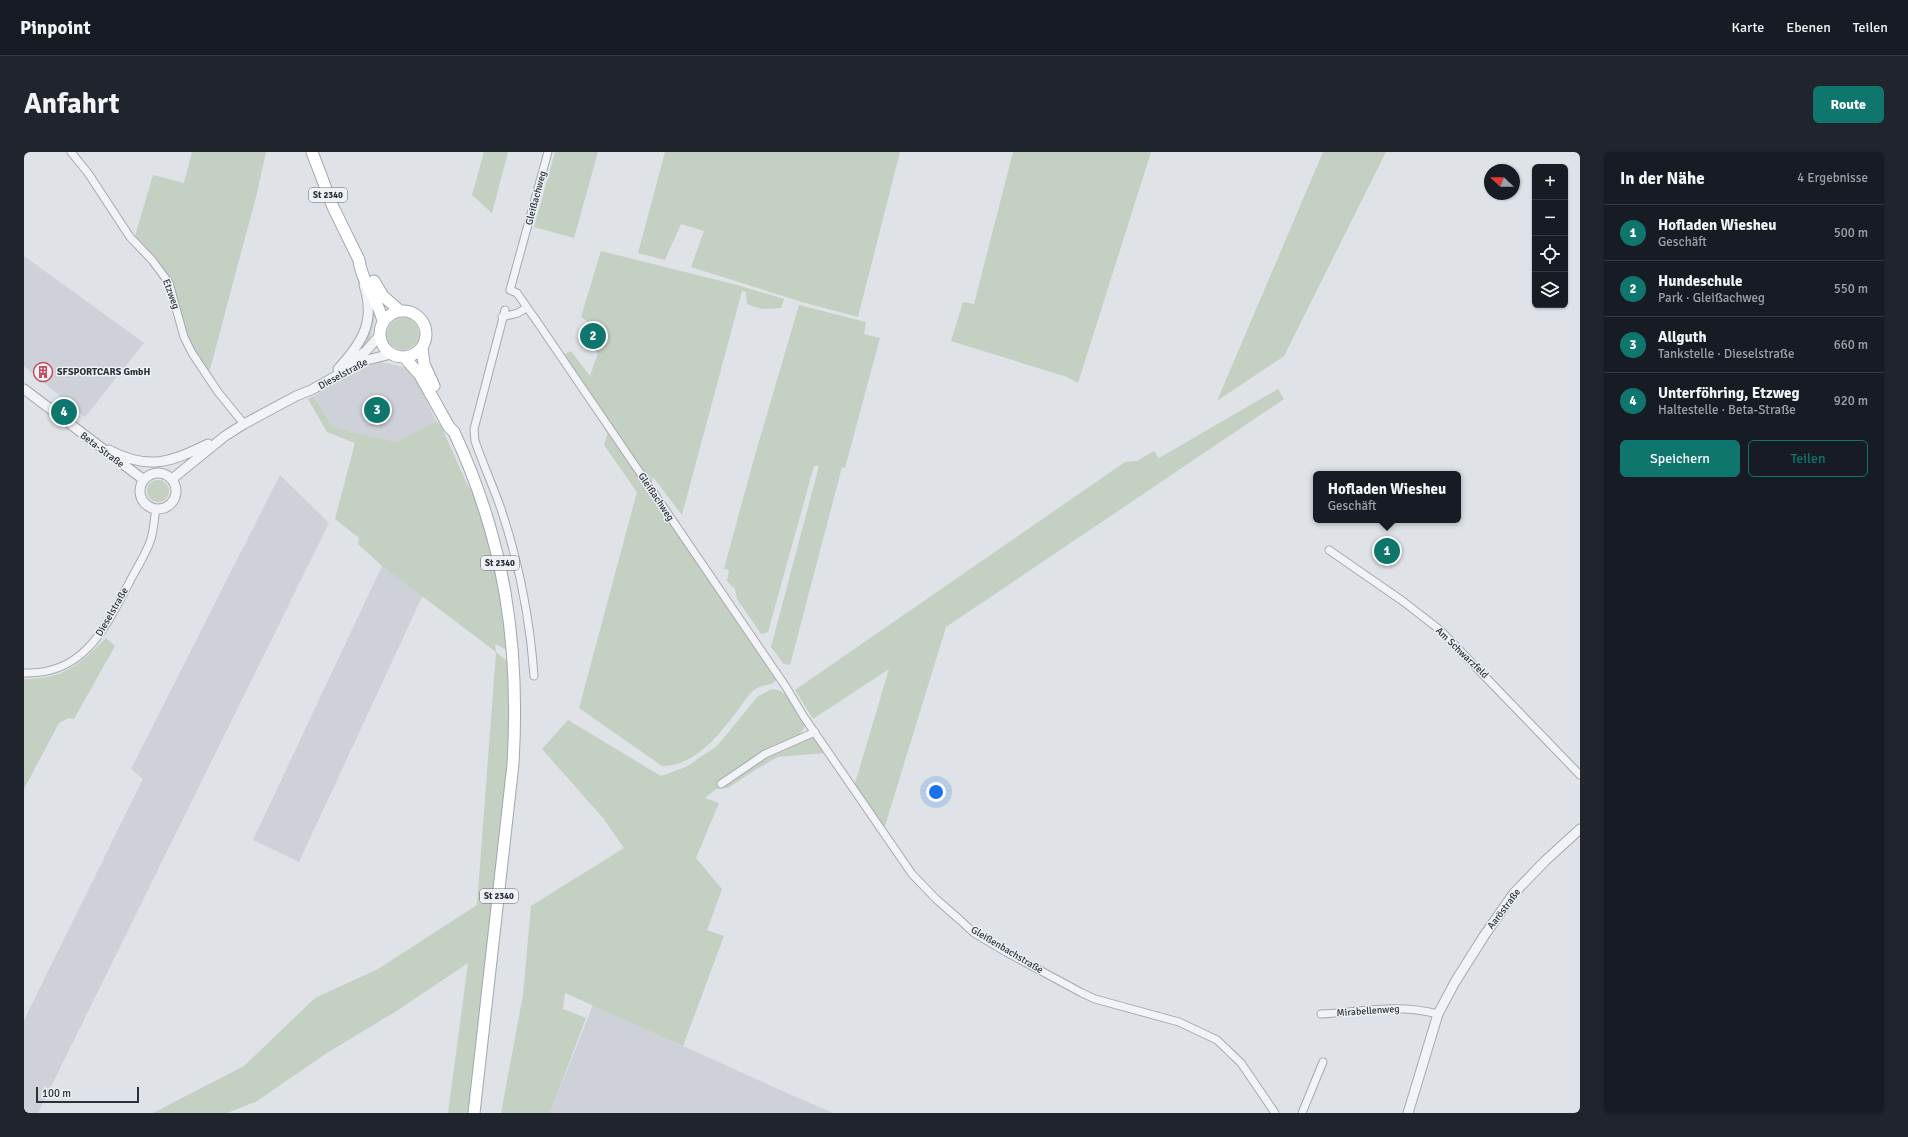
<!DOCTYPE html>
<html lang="de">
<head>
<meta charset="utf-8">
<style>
  body { margin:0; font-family:Signika,sans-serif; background:#20242c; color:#f1f3f6 }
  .controls { position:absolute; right:12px; top:12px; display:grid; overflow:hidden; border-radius:6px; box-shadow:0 1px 3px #0004 }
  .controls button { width:36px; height:36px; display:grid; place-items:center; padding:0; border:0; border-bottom:1px solid #363941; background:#171b24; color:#f1f3f6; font:20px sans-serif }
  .compass { position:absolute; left:1460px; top:12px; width:36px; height:36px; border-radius:50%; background:#171b24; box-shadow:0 1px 3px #0004; rotate:292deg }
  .scale { position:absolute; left:12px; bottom:10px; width:103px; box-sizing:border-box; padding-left:4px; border:2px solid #2a303c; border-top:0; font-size:11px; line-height:14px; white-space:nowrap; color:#2a303c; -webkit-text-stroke:3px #eef1f5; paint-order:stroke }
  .you { position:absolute; left:912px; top:640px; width:14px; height:14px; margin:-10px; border:3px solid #fff; border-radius:50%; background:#1a73e8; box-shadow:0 0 0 6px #1a73e833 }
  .badge { display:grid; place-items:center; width:26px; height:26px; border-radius:50%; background:#0f766e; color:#fff; font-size:13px; font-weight:700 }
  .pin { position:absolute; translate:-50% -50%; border:2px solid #fff; box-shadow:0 1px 4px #0006 }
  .popup { position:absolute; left:1289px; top:319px; width:148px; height:52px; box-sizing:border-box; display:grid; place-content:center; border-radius:6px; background:#171b24; filter:drop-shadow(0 1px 3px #0005); font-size:13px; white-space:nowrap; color:#9ea1a6 }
  .popup b { font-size:15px; color:#f1f3f6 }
  .popup::after { content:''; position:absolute; left:50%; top:100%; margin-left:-8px; border:8px solid transparent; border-top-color:#171b24 }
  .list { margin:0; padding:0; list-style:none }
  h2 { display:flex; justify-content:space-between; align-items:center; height:52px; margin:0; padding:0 16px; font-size:17px }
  h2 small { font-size:13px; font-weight:400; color:#9ea1a6 }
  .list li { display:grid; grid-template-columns:26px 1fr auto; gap:12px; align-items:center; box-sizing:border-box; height:56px; padding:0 16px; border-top:1px solid #363941 }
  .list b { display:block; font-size:15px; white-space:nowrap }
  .list p { margin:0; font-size:13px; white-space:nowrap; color:#9ea1a6 }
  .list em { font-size:13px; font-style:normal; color:#9ea1a6 }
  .actions { display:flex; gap:8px; padding:12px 16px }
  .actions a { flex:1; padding:9px 0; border:1px solid #0f766e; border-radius:6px; text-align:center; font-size:14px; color:#0f766e }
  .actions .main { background:#0f766e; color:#fff }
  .icon { flex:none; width:22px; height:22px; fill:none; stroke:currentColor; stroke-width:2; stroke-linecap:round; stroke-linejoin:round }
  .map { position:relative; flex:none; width:1556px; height:961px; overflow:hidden; border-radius:6px }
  header { display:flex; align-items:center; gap:24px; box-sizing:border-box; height:56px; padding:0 20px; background:#171b24; border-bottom:1px solid #363941 }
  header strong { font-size:19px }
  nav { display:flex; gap:22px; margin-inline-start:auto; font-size:14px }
  .intro { display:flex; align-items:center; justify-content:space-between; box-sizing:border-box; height:96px; padding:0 24px }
  h1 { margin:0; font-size:28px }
  .button { padding:10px 18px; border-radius:6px; background:#0f766e; color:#fff; font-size:14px; font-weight:700 }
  main { display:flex; gap:24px; padding:0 24px }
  aside { flex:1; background:#171b24; border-radius:6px; box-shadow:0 1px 3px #0004 }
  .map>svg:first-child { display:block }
</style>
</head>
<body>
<header>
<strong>Pinpoint</strong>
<nav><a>Karte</a><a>Ebenen</a><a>Teilen</a></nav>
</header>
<div class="intro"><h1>Anfahrt</h1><a class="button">Route</a></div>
<main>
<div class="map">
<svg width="1556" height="961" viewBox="0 0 1556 961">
  <rect width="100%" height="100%" fill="#dfe2e7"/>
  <path fill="#ced1d8" d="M 0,104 L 120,191 L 61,265 L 0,214 Z
    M 353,209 L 384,216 L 391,224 L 412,269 L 372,290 L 308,275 L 290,244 L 331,216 Z
    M 256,323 L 305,371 L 14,961 L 0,961 L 0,868 L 119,627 L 107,617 Z
    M 358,414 L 399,443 L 275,710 L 229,688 Z
    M 569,853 L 745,933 L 809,961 L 526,961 Z"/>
  <path fill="#c4d0c1" d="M 168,0 L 242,0 L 233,41 L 185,221 L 166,192 L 147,131 L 141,119 L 111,84 L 129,23 L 160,31 Z
    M 460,0 L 484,0 L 468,61 L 448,43 Z
    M 531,0 L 574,0 L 550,86 L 510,75 Z
    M 641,0 L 876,0 L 834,165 L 778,150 L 667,115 L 680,79 L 657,72 L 641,108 L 614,101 Z
    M 989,0 L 1127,0 L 1054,231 L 1043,225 L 927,189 L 939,150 L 950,152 Z
    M 1299,0 L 1362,0 L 1260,204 L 1193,249 Z
    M 577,99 L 713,133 L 760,147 L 757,156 L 737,157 L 723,152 L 722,140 L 718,139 L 658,363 L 629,325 L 627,333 L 539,203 L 547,199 L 566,224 L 574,201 L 557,190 L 563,169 L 557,165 Z
    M 347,153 L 352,160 L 345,190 L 328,205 Z
    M 775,153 L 842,170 L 840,182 L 856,186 L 821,316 L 818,315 L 766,513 L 760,512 L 747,495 L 795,314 L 790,314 L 744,480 L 737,482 L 713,447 L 711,437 L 703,429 L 705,418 L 700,417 L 729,310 Z
    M363 182a16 16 0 1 1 32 0a16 16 0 1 1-32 0Z
    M 1254,237 L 1260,247 L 922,475 L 860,677 L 830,635 L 865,517 L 789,567 L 771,538 L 1101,310 L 1113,309 L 1130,299 L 1135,306 Z
    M 290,244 L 308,275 L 372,290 L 412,269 L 417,274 L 443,332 L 449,341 C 469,393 478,443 483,498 L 471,492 L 472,500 L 483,509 L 487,563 L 485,611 L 446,961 L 424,961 L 444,811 L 374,858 L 303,901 L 233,949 L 203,961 L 129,961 L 220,914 L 291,846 L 354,817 L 453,753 L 472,500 L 358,414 L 334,392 L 335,386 L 311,367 L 331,291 L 303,280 L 284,247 Z
    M 584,280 L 752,528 C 747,535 737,532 730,538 C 723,544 717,554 711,562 C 694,584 669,615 638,614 L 555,556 L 613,340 L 580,293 Z
    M123 339a11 11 0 1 1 22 0a11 11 0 1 1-22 0Z
    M 82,486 L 91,494 L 50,567 L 45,566 L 35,571 L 0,637 L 0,527 C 40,527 55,513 82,486 Z
    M 748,537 C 766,538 774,560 782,573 L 776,582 L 779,587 L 789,584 L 801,601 L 754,605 L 731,618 L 704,636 L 692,637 L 681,646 L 695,651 L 672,706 L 698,737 L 683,778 L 700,784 L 659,894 L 541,841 L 539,857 L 562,866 L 526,961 L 477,961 L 499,843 L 507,754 L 600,696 L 579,666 L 518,597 L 544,568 L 637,624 L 662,615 L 693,594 L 734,544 Z"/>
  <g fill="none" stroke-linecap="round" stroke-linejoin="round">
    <g stroke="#a5a9b0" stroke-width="9">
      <path id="minor" d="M 47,0 L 64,21 L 106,85 L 128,108 L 145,131 L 160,185 L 168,201 L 194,240 L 220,272
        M 524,0 L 486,138 L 493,141 L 514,171 L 762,535 L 780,565 L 888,722 L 912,747 L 936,768 L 950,781 L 982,800 L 1058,841 L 1071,847 L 1155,870 L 1193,888 L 1217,911 L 1251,961
        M 481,158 L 450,277 L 451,289 C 459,312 469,334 477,357 C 495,411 506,467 510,524
        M 478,165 L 494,161 L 502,156
        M 1305,398 L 1380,450 L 1416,478 L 1556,623
        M 0,521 C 59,523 80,478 104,433 C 111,418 122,403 127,387 C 130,377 130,367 132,357
        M 697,632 L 741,602 L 791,580
        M 1297,862 C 1338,860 1373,851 1414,862
        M 1278,961 L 1299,910"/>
    </g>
    <g stroke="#a5a9b0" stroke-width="11">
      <path id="tertiary" d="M 329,209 L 343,198 L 355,184
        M 314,217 C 338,191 352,169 340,133
        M 0,237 L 120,328
        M 85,298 C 125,319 147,310 184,292
        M116 339a18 18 0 1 1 36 0a18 18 0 1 1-36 0Z
        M 148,327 L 201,284 L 220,272 L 272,244 L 287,238 L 339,209 L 367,202
        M 1384,961 L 1414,862 L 1431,830 L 1460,784 L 1490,741 L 1521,709 L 1556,677"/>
    </g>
    <g stroke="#a0a6b1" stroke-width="13">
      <path id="primary" d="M 288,0 L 309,55 L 335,108 C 337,129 354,148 359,169
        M 350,129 L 359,144 L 376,159
        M356 182a23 23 0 1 1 46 0a23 23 0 1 1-46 0Z
        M 398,195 L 400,212 L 410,234
        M 381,206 L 396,223 L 425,275 L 430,280 C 481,389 496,493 489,612 L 450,961"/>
    </g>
    <use href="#minor" stroke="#f1f3f6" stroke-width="7"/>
    <use href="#tertiary" stroke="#f1f3f6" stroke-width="9"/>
    <use href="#primary" stroke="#fff" stroke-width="11"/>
  </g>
  <defs>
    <g id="building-ring" transform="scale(1)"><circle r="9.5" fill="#eef1f5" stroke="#c0505d" stroke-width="1.5"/><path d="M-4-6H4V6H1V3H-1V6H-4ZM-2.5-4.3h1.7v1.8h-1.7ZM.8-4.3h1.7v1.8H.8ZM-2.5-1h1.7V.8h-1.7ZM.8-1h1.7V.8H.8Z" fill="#c0505d"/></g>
  </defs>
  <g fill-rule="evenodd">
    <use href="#building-ring" x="19" y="220"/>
  </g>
  <g text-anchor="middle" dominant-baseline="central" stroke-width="3" stroke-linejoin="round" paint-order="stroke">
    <g fill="#eef1f5" stroke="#656a74" stroke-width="1">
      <rect x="285" y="36" width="38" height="14" rx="3"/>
      <rect x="457" y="404" width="38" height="14" rx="3"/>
      <rect x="456" y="737" width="38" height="14" rx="3"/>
    </g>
    <g font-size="9" font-weight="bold" fill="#2a303c">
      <text x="304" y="43">St 2340</text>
      <text x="476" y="411">St 2340</text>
      <text x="475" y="744">St 2340</text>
    </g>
    <g font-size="10" fill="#2a303c" stroke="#eef1f5">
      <text transform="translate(512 46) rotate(-75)">Gleißachweg</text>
      <text transform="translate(147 142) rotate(70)">Etzweg</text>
      <text transform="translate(319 222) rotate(-28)">Dieselstraße</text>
      <text transform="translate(78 298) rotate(37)">Beta-Straße</text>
      <text transform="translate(632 345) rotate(56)">Gleißachweg</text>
      <text transform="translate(88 460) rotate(-60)">Dieselstraße</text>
      <text transform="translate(1438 501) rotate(44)">Am Schwarzfeld</text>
      <text transform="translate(1480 757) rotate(-53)">Aaröstraße</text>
      <text transform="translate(983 798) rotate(31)">Gleißenbachstraße</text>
      <text transform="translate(1344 859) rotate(-4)">Mirabellenweg</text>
    </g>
    <g font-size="10" font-weight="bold" fill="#2a303c" stroke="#eef1f5" text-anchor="start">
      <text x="33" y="220">SFSPORTCARS GmbH</text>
    </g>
  </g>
</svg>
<div class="controls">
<button>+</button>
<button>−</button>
<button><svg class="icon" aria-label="locate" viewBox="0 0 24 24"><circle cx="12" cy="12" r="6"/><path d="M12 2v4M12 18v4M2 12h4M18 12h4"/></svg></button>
<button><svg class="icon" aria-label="layers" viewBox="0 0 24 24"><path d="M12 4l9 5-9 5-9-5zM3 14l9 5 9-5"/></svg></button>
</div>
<svg class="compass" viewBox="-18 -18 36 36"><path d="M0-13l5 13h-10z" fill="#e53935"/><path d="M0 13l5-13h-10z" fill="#9ea1a6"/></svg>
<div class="scale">100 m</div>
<div class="you"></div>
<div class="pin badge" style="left:1363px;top:399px">1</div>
<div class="popup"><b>Hofladen Wiesheu</b>Geschäft</div>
<div class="pin badge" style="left:569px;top:184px">2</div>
<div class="pin badge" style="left:353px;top:258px">3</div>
<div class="pin badge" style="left:40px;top:260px">4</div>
</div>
<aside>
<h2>In der Nähe<small>4 Ergebnisse</small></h2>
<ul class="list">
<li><span class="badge">1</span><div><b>Hofladen Wiesheu</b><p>Geschäft</p></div><em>500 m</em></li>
<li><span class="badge">2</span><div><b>Hundeschule</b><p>Park · Gleißachweg</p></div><em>550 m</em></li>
<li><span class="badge">3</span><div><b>Allguth</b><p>Tankstelle · Dieselstraße</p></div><em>660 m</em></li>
<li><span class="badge">4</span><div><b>Unterföhring, Etzweg</b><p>Haltestelle · Beta-Straße</p></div><em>920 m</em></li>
</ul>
<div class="actions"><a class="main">Speichern</a><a>Teilen</a></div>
</aside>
</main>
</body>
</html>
